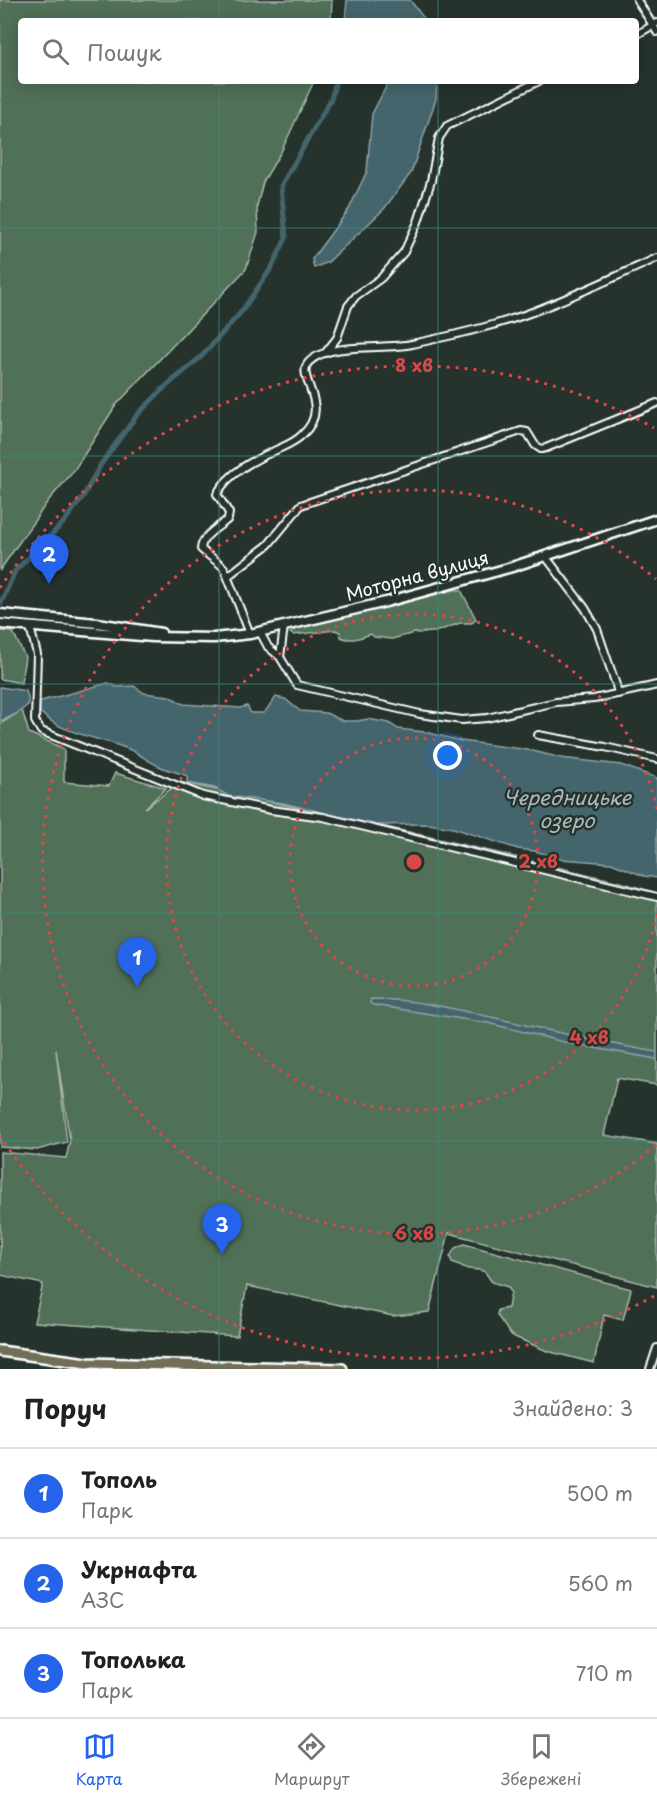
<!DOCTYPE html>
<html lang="uk">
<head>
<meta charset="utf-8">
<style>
  body { margin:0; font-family:"Playpen Sans",sans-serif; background:#f2f2f2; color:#202124 }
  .you { position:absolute; left:448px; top:756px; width:21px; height:21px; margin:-15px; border:4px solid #fff; border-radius:50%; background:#1a73e8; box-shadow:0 0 0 9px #1a73e833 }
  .badge { display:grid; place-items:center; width:39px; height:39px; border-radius:50%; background:#2563eb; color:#fff; font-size:20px; font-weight:700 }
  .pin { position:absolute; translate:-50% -50px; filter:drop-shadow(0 2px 3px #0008) }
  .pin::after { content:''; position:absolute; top:32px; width:21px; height:18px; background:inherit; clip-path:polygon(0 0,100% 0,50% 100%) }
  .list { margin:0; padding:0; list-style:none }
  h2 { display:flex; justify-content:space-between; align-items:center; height:78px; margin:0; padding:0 24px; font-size:26px }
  h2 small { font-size:20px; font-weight:400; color:#757577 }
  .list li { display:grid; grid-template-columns:39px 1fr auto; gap:18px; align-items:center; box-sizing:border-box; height:90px; padding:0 24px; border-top:2px solid #e0e0e0 }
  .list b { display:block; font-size:22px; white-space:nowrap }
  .list p { margin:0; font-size:20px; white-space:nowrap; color:#757577 }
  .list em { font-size:20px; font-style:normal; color:#757577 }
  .icon { flex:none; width:33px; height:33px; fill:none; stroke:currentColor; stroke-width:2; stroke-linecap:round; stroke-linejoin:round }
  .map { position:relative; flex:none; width:657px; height:1369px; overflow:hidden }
  .search { position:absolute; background:#fff; box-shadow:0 3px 15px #0003; left:18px; right:18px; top:18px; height:66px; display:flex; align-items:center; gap:15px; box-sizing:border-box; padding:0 21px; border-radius:6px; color:#757577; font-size:22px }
  .sheet { height:348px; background:#fff }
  nav { display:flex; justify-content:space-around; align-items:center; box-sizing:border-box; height:84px; border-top:2px solid #e0e0e0; background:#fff; font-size:16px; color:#757577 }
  nav a { display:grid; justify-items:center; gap:3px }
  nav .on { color:#2563eb }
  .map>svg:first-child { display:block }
</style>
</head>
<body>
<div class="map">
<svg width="657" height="1369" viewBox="0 0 657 1369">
  <rect width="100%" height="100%" fill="#26332d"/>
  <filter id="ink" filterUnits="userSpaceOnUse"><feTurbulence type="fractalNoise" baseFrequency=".0167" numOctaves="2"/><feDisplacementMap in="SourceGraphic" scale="12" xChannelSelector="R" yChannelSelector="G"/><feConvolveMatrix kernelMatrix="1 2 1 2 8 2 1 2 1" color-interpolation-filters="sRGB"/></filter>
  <g filter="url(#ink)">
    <path fill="#517058" stroke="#a8b8ac" stroke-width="1.5" d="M 0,0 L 332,0 L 331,21 L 21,21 L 21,81 L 314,81 L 282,150 L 263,182 L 257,206 L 258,232 L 246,269 L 116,405 L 73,472 L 48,501 L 0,570 Z
      M 454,590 L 461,590 L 476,619 L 472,623 L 460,623 L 435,632 L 414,633 L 392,639 L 374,637 L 371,634 C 361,637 352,642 341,637 L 340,632 L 335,630 L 293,635 L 290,633 L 296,629 Z
      M 0,631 L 13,632 L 25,657 L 21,683 L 0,679 Z
      M 22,710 L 29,733 L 64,749 L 64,782 L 109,786 L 115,773 L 166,788 L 145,808 L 180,782 L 409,832 L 620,882 L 657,893 L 657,1085 L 617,1078 L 604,1135 L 657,1144 L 657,1287 L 449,1233 L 429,1312 L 393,1316 L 247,1286 L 237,1336 L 34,1322 L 43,1284 L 0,1275 L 0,1152 L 66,1158 L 70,1141 L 56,1050 L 67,1142 L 37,1150 L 0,1147 L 0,724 Z
      M 464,1244 L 631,1289 L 623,1320 L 604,1315 L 594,1363 L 547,1351 L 515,1337 L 510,1334 L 497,1315 L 498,1310 L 508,1308 L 511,1292 L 508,1287 L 492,1282 L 485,1272 L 480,1270 L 468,1269 L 452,1262 L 450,1257 L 455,1248 Z"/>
    <path fill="#45656c" stroke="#8fa3a7" stroke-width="1.5" d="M 347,0 L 410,0 L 426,21 L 345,21 Z
      M 389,81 L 437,81 L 436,99 L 411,173 L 384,209 L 328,262 L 314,268 L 312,259 L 349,209 L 367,171 L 372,114 Z
      M 108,683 L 117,687 L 134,686 L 144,693 L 169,696 L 183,704 L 240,708 L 247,706 L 251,713 L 264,713 L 276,697 L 285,699 L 300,711 L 326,713 L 343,721 L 357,721 L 368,719 L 389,723 L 398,729 L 425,732 L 461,741 L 529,750 L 561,758 L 621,765 L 657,778 L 657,878 L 644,876 L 611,863 L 561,859 L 535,851 L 518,849 L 453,828 L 428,824 L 376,825 L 283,803 L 228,796 L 215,788 L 187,783 L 187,776 C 179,772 169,771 161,767 C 151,763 142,756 133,751 C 103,737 63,736 40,712 L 40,701 C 63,696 85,689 108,683 Z
      M 0,687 L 26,691 L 28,697 L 28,705 C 19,713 12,717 0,721 Z
      M 371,999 C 419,999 469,1012 517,1023 C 563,1034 610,1044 657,1052 L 657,1059 L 572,1044 L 488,1023 L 373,1005 L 370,1003 Z"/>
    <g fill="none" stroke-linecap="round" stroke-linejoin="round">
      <path stroke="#45656c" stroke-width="5" d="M 1,603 L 15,571 L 63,523 L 83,497 L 101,464 L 137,415 L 164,388 L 202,356 L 242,311 L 272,267 L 286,238 L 281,186 L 331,99 L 336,81"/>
      <g stroke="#fff" stroke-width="10">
        <path id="street" d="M 637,0 L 657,32
          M 636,35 L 657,23
          M 326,352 L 337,338 L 348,306 L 356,296 L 381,278 L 404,252 L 418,222 L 431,181 L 439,138 L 447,126 L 539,81
          M 546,557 L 585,608 L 597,629 L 616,685 L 618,694
          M 228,576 L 268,545 L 301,505 L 521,431 L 527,432 L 535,445 L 541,449 L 546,448 L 657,403
          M 30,627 L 37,654 L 35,721 L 41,731 L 203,796 L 271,810 L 323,817 L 657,897
          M 260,632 L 268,647 L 280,657 L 297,685 L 420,714 L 462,720 L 487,718 L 556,702 L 594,699 L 657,685
          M 250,634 L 224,568 C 217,560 208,556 201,549 C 202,535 218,528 228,519 L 229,513 L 217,494 C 228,473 254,460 274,451 C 284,446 294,443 302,435 C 335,405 292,376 310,361 C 331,342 384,350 412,344 C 454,335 496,326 535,311 C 576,295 617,276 657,258
          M 280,657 L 284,626
          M 538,735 L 605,747 L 657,759
          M 650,1369 L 657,1348"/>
      </g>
      <g stroke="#fff" stroke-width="13">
        <path id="secondary" d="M 0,614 L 97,623 L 161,633
          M 0,624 L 153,637 L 214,638 L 250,634 L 386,602 L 512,567 L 657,519"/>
      </g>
      <g stroke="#fff" stroke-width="14">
        <path id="primary" d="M 0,1351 L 87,1363 L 342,1369"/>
      </g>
      <use href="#street" stroke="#26332d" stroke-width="6"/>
      <use href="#secondary" stroke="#26332d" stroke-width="8"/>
      <use href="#primary" stroke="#716e59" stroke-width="9"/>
    </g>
  </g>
  <path fill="none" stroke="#338b84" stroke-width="1.5" stroke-opacity="0.55" d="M 219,0 L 219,21M 438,0 L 438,21M 219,81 L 219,1369M 438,81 L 438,1369M 0,228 L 657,228M 0,456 L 657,456M 0,684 L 657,684M 0,913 L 657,913M 0,1141 L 657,1141"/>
  <g fill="none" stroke="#dc4848" stroke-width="3" stroke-dasharray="3 6">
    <circle cx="414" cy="862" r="124"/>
    <path d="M657 914A248 248 0 1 1 657 810"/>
    <path d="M656 1145A372 372 0 1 1 656 579"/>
    <path d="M654 1296A496 496 0 0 1 0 1136M0 588A496 496 0 0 1 654 428"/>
  </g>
  <g text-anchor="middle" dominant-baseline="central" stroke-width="5" stroke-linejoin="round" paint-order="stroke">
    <g font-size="18" fill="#fff" stroke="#26332d">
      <text transform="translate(417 575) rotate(-15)">Моторна вулиця</text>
    </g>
    <g font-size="20" font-style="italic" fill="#abbabd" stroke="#26332d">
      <text x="567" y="797">Чередницьке<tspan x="567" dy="23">озеро</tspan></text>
    </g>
  </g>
  <circle cx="414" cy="862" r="9" fill="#dc4848" stroke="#26332d" stroke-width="3"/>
  <g font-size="18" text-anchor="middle" font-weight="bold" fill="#dc4848" stroke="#26332d" stroke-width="5" stroke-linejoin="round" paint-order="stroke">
    <text x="414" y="372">8 хв</text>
    <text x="538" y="868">2 хв</text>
    <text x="589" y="1044">4 хв</text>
    <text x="414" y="1240">6 хв</text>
  </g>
</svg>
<div class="you"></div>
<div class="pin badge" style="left:137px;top:987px">1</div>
<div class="pin badge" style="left:49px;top:584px">2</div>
<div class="pin badge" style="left:222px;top:1254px">3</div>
<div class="search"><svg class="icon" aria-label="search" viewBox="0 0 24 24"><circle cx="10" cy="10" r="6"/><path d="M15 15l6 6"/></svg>Пошук</div>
</div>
<section class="sheet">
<h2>Поруч<small>Знайдено: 3</small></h2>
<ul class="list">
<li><span class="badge">1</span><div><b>Тополь</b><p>Парк</p></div><em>500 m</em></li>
<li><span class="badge">2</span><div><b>Укрнафта</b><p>АЗС</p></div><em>560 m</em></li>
<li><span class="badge">3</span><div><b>Тополька</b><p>Парк</p></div><em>710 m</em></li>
</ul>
</section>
<nav>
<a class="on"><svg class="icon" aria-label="map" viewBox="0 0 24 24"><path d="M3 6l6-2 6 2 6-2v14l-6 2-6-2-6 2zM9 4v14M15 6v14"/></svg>Карта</a>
<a><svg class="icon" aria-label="directions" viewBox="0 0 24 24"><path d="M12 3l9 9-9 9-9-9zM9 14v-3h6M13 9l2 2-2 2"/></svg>Маршрут</a>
<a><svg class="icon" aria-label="saved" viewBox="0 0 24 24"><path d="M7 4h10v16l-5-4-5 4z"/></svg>Збережені</a>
</nav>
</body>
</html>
